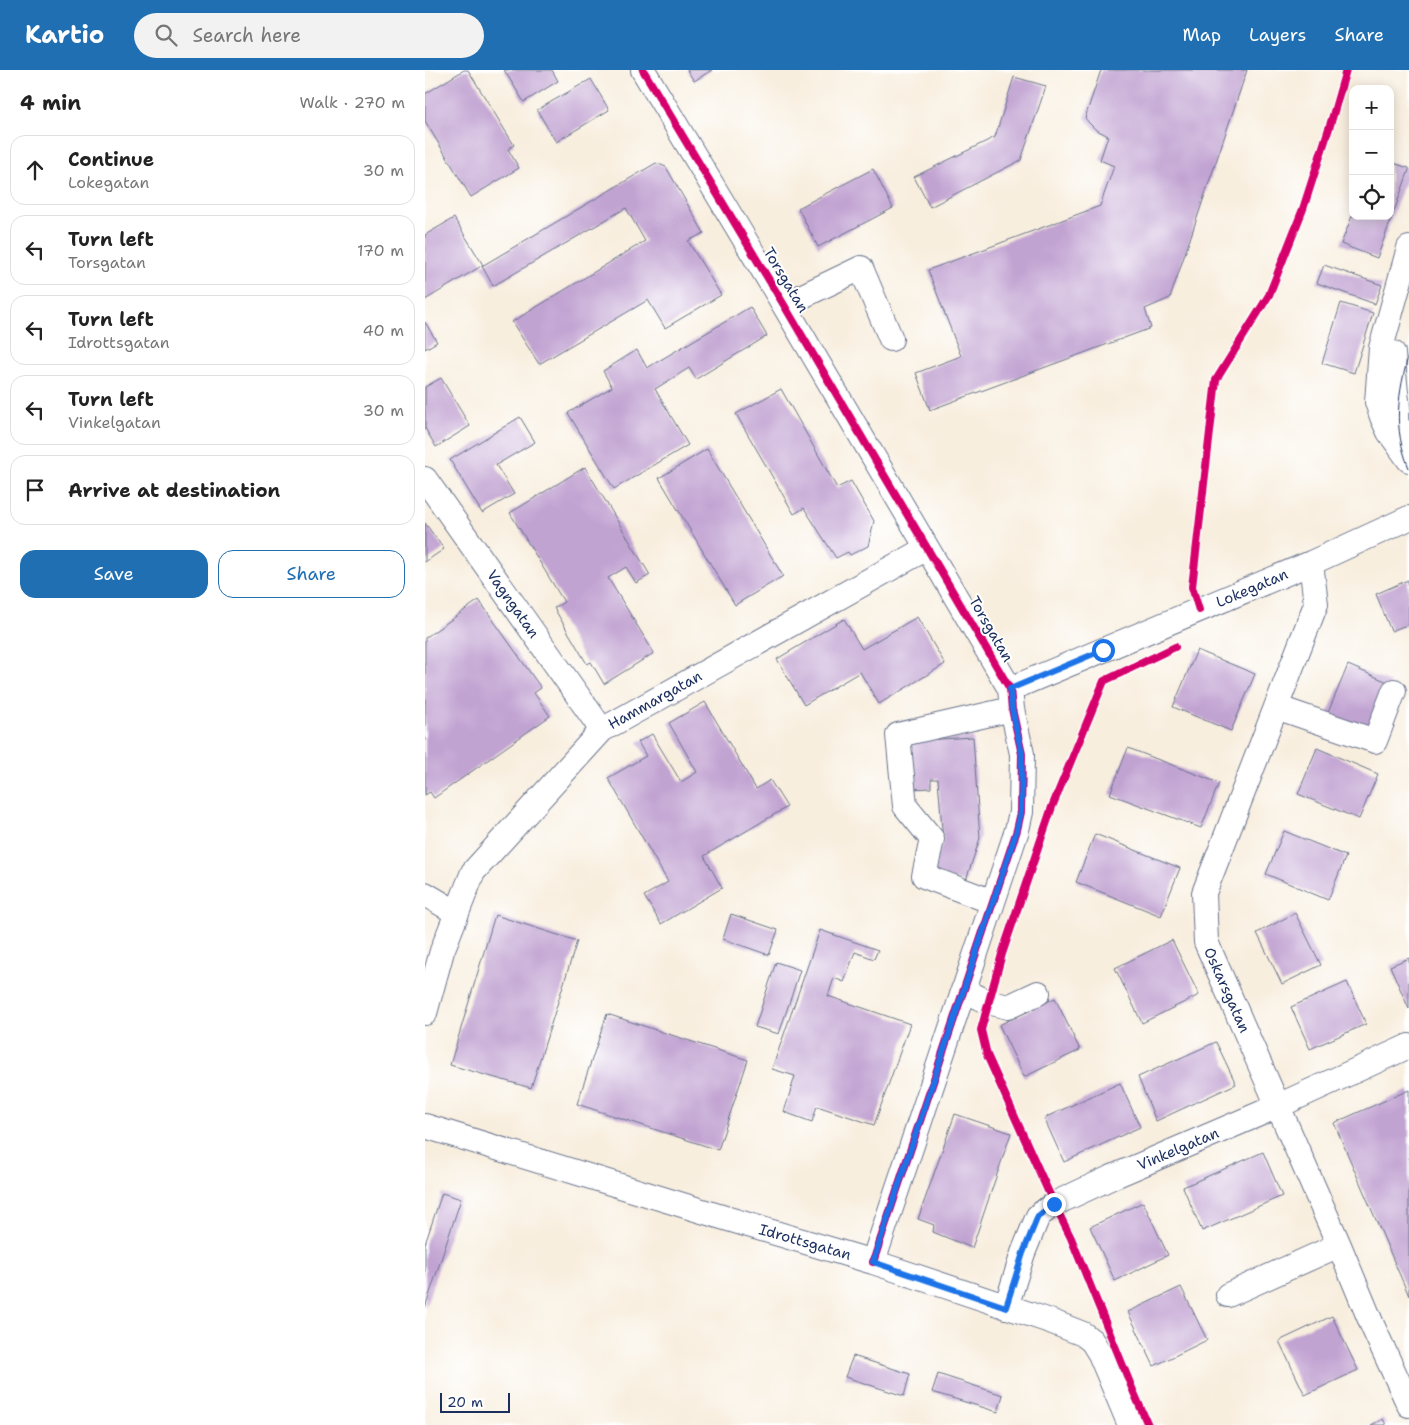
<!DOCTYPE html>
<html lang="en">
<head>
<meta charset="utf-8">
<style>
  body { margin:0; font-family:"Shantell Sans",sans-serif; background:#f2f2f2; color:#222 }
  .controls { position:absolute; right:15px; top:15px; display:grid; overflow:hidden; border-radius:10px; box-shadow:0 2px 12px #0003 }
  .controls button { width:45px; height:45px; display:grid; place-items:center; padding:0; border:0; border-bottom:1px solid #e0e0e0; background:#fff; color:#222; font:25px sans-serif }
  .scale { position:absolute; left:15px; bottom:12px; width:70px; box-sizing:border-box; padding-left:5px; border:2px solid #1b2f5e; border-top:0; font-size:14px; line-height:18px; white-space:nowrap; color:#1b2f5e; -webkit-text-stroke:4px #fff; paint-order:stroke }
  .stop { position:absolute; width:15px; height:15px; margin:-11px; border:4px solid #1a73e8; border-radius:50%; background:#fff }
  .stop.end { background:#1a73e8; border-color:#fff; box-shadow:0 1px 5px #0008 }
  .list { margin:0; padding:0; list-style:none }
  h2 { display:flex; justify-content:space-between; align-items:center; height:65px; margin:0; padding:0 20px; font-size:21px }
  h2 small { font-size:16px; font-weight:400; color:#767676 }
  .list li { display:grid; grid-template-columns:32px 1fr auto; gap:15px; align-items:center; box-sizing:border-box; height:70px; margin:0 10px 10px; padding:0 10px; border:1px solid #e0e0e0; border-radius:15px }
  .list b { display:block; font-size:19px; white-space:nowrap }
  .list p { margin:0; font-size:16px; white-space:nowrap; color:#767676 }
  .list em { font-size:16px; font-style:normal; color:#767676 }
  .actions { display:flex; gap:10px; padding:15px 20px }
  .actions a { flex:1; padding:11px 0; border:1px solid #1f6fb2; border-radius:15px; text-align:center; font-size:18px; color:#1f6fb2 }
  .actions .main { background:#1f6fb2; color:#fff }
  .icon { flex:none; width:28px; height:28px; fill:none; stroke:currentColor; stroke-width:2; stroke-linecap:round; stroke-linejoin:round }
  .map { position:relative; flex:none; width:984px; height:1355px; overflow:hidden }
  header { display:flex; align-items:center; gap:30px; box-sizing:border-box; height:70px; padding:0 25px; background:#1f6fb2; color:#fff }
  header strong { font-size:24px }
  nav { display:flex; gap:28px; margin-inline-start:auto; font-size:18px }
  .search { width:350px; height:45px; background:#f2f2f2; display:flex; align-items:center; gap:12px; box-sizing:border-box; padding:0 18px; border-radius:28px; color:#767676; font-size:19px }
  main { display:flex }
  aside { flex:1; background:#fff }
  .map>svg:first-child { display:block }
</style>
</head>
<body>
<header>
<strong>Kartio</strong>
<div class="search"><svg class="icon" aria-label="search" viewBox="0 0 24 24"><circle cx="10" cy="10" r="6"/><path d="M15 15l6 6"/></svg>Search here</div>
<nav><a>Map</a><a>Layers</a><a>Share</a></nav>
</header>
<main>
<aside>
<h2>4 min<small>Walk · 270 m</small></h2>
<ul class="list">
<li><svg class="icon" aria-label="ahead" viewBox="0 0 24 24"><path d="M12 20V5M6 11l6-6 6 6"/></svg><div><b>Continue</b><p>Lokegatan</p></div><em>30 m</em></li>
<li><svg class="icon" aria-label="left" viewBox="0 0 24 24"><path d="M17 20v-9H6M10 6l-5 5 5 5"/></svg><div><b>Turn left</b><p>Torsgatan</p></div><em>170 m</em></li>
<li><svg class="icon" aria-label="left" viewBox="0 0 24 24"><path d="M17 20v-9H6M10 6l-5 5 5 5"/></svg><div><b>Turn left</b><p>Idrottsgatan</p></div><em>40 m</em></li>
<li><svg class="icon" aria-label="left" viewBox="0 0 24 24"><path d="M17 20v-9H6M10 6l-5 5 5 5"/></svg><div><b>Turn left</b><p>Vinkelgatan</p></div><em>30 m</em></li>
<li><svg class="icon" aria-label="arrive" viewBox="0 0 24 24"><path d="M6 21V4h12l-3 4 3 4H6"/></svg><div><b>Arrive at destination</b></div></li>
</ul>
<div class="actions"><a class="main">Save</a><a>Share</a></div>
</aside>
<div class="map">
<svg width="984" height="1355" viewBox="0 0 984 1355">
  <rect width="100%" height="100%" fill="#fff"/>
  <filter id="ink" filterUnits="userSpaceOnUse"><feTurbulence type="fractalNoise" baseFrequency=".02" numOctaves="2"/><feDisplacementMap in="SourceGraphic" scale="10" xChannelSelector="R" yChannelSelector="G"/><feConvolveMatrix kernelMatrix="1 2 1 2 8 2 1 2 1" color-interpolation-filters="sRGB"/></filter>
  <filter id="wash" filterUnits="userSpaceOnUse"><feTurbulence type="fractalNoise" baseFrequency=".0096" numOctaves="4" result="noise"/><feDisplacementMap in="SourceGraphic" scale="20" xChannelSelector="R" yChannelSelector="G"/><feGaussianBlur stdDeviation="1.12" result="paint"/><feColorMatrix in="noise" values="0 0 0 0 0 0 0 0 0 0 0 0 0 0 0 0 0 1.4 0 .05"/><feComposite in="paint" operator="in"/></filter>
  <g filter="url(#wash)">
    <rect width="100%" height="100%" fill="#f8eede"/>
    <g id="blocks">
      <path fill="#c1a3d2" d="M 39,0 L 43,0 L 89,75 L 83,79 L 94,98 L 46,127 L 0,51 L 0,24 Z
        M 79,0 L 127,0 L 133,11 L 99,32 Z
        M 262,0 L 287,0 L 269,11 Z
        M 676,0 L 822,0 L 745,228 L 720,239 L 726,258 L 505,340 L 491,303 L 536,286 L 503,200 L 675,136 L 689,96 L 675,90 L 683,66 L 670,59 L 664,53 L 660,48 Z
        M 589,7 L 621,16 L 596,90 L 505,137 L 489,107 L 570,67 Z
        M 166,9 L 184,40 L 131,72 L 112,40 Z
        M 965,92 L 984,98 L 984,100 L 952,188 L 916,174 L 927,146 L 965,146 Z
        M 231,93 L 241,97 L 279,163 L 263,171 L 296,225 L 240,258 L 223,230 L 114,294 L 87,252 L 220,171 L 201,138 L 68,216 L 57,196 Z
        M 448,99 L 468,138 L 393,177 L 373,138 Z
        M 29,148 L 58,195 L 0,230 L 0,165 Z
        M 899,195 L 957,215 L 950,234 L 892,213 Z
        M 916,233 L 948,243 L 929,303 L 897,293 Z
        M 325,237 L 342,266 L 271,309 L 264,298 L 230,319 L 263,375 L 189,419 L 143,343 L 187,317 L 178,301 L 212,280 L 222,298 Z
        M 0,252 L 12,272 L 0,279 Z
        M 16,308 L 45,356 L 11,377 L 0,358 L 0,317 Z
        M 356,319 L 412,418 L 426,411 L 449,451 L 443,476 L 425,485 L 423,482 L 411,488 L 379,438 L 369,444 L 311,344 Z
        M 95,347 L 110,372 L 71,395 L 89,424 L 57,443 L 25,390 Z
        M 282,379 L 358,506 L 310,535 L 234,408 Z
        M 160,397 L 225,505 L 211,513 L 201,497 L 183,508 L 229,583 L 179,614 L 166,592 L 162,594 L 129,538 L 139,532 L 85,443 Z
        M 0,453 L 19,479 L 0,492 Z
        M 983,510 L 984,554 L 966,561 L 951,524 Z
        M 54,530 L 116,618 L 109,623 L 125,646 L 9,728 L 5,722 L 0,725 L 0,568 Z
        M 492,547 L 520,594 L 454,634 L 435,602 L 379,635 L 352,589 L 419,549 L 437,579 Z
        M 772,580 L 830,604 L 806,661 L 748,637 Z
        M 923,595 L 965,613 L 944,662 L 902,645 Z
        M 280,632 L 331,719 L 345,710 L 362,737 L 279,786 L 297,818 L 236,854 L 219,826 L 243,812 L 183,708 L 221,686 L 213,672 L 227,664 L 256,712 L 272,702 L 244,653 Z
        M 548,667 L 555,768 L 540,813 L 507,802 L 518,771 L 513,709 L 506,709 L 506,718 L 486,719 L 483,671 Z
        M 703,678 L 794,713 L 776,758 L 685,724 Z
        M 892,678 L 953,704 L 934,749 L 873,724 Z
        M 859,761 L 921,786 L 903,830 L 841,804 Z
        M 670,764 L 755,798 L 736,846 L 651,812 Z
        M 870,843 L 896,895 L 857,914 L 832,863 Z
        M 306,844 L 353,860 L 344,885 L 298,869 Z
        M 70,845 L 152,871 L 106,1018 L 25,995 Z
        M 395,860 L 453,880 L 449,889 L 430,882 L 419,912 L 409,908 L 403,926 L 485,954 L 449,1055 L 392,1036 L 387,1052 L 359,1042 L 370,1006 L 347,999 Z
        M 747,870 L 774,925 L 717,953 L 690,898 Z
        M 984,888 L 984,939 L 965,896 Z
        M 351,892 L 375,900 L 354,964 L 330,957 Z
        M 922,912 L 941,954 L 885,979 L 866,937 Z
        M 630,928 L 655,980 L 599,1007 L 574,955 Z
        M 182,944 L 323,990 L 293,1080 L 152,1034 Z
        M 791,972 L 811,1014 L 731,1051 L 713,1007 Z
        M 695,1013 L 715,1057 L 639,1092 L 619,1048 Z
        M 984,1020 L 984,1226 L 909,1053 Z
        M 530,1044 L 586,1063 L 547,1178 L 508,1162 L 509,1155 L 493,1149 Z
        M 838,1082 L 857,1126 L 777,1161 L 758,1117 Z
        M 17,1123 L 36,1129 L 0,1238 L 0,1174 Z
        M 718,1132 L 743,1185 L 690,1211 L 665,1157 Z
        M 756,1217 L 782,1270 L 729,1296 L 703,1242 Z
        M 907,1246 L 933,1300 L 880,1325 L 854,1271 Z
        M 428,1286 L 485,1304 L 479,1326 L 420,1307 Z
        M 513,1304 L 578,1325 L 573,1342 L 507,1322 Z
        M 958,1349 L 961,1355 L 946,1355 Z"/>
    </g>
  </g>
  <g filter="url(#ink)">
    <use href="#blocks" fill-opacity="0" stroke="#68728b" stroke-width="1"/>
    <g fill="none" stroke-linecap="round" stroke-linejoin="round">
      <g stroke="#68728b" stroke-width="26">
        <path id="minor" d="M 218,0 L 359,235 L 585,619 L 587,639 L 597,684 L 596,742 L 592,760 L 448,1192
          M 984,178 L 956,278 L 952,332 L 957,347 L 964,362 L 984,390
          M 359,235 L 436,198 L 466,269
          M 968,283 C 969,314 973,344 980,374
          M 0,409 L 177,660
          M 886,493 L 891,534 L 779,823 L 781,872 L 914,1175 L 948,1257 L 984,1335
          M 585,619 L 886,493 L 984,448
          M 851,637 L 950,671 L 969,621
          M 0,824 L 32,843
          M 568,832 L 499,806 L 507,769 L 480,736 L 473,665 L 587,639
          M 538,920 L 563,932 L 583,937 L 613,923
          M 0,943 L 17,881 L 48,802 L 177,660 L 502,478
          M 0,1056 L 290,1145 L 448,1192 L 625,1251 L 658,1264 L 667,1271 L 675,1284 L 705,1355
          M 803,1225 L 914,1175
          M 581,1237 L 598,1183 L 613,1146 L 629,1134 L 685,1108 L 853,1036 L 984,976"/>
      </g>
      <use href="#minor" stroke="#fff" stroke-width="24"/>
      <path stroke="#1b2f5e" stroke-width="1" d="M 984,283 C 973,325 967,356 984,398
        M 984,343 L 984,350"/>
      <g stroke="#fff" stroke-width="11">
        <path id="cycleway" d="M 218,0 L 359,235 L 585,619 L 587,639 L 597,684 L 596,742 L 592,760 L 448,1192
          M 774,540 L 767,517 L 791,310 L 844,225 L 878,139 L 906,52 L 921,0
          M 723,1355 L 707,1318 L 646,1168 L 629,1134 L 562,985 L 556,960 L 577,884 L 627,737 L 679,611 L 750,577"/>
      </g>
      <use href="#cycleway" stroke="#d6006c" stroke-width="8"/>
    </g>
  </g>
  <g fill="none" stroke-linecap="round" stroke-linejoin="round" filter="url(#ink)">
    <path stroke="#1a73e8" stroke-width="6" d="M 629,1134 L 613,1146 L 598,1183 L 581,1237 L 448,1192 L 592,760 L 596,742 L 597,684 L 587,639 L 585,619 L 678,580"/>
  </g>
  <g text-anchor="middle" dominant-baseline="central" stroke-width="4" stroke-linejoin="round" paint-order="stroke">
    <g font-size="15" fill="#1b2f5e" stroke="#fff">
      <text transform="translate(361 210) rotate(59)">Torsgatan</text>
      <text transform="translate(827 518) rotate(-23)">Lokegatan</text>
      <text transform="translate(88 534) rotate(55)">Vagngatan</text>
      <text transform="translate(566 559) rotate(60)">Torsgatan</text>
      <text transform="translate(230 630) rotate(-29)">Hammargatan</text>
      <text transform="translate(802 920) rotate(66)">Oskarsgatan</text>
      <text transform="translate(753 1079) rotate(-23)">Vinkelgatan</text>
      <text transform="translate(380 1172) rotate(16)">Idrottsgatan</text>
    </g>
  </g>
</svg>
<div class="controls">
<button>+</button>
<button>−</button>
<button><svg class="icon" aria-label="locate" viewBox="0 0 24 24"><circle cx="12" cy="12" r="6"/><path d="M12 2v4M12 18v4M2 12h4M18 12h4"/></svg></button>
</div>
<div class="scale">20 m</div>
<div class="stop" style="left:678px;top:580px"></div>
<div class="stop end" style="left:629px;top:1134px"></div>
</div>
</main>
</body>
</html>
